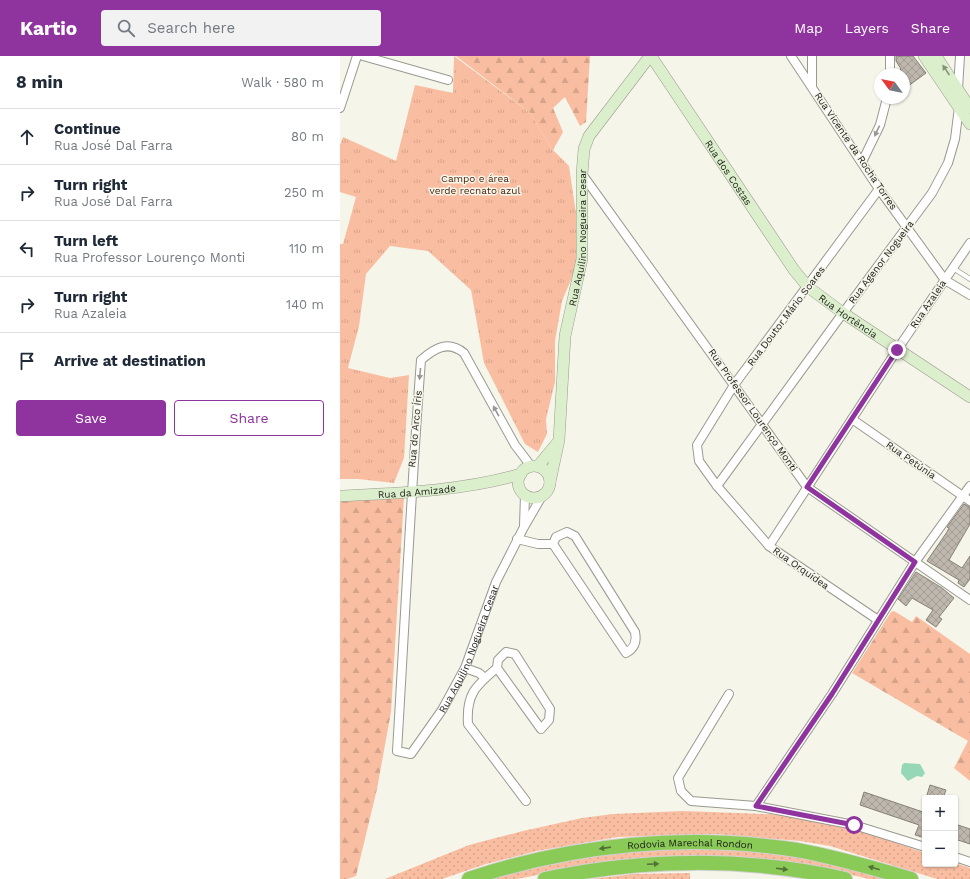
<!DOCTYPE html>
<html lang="en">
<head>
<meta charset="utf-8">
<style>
  body { margin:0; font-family:"Work Sans",sans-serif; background:#f2f2f3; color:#1f2937 }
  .controls { position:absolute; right:12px; bottom:12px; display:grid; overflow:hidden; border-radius:4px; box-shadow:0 1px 3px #0004 }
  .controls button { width:36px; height:36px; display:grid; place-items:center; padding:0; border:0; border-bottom:1px solid #e0e1e3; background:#fff; color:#1f2937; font:20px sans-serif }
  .compass { position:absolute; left:534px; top:12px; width:36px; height:36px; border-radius:50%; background:#fff; box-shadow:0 1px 3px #0004; rotate:303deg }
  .stop { position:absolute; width:12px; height:12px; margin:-9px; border:3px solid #8f339e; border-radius:50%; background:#fff }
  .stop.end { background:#8f339e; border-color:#fff; box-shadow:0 1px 4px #0008 }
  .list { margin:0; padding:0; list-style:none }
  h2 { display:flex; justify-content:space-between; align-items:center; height:52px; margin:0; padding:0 16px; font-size:17px }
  h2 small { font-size:13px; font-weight:400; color:#747a83 }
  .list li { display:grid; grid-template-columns:26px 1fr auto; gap:12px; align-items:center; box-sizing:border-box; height:56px; padding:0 16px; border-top:1px solid #e0e1e3 }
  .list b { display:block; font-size:15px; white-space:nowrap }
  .list p { margin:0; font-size:13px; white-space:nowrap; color:#747a83 }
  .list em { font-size:13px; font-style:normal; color:#747a83 }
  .actions { display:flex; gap:8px; padding:12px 16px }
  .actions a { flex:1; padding:9px 0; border:1px solid #8f339e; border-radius:4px; text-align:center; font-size:14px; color:#8f339e }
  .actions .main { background:#8f339e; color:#fff }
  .icon { flex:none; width:22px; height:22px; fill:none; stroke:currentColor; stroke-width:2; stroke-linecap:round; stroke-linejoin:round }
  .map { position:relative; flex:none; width:630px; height:823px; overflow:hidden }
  header { display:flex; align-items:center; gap:24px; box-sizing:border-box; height:56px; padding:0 20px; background:#8f339e; color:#fff }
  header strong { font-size:19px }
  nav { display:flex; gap:22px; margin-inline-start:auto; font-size:14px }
  .search { width:280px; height:36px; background:#f2f2f3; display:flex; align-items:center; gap:10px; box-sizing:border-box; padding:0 14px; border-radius:4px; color:#747a83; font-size:15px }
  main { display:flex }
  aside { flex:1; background:#fff }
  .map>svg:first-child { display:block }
</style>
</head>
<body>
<header>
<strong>Kartio</strong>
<div class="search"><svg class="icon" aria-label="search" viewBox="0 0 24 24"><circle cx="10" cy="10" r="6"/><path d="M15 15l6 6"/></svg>Search here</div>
<nav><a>Map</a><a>Layers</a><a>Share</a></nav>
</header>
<main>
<aside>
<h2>8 min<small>Walk · 580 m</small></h2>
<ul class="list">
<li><svg class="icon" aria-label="ahead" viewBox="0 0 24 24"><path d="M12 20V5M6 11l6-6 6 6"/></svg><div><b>Continue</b><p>Rua José Dal Farra</p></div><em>80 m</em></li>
<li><svg class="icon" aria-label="right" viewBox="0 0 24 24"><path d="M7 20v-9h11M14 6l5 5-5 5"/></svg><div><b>Turn right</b><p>Rua José Dal Farra</p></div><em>250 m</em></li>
<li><svg class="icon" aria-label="left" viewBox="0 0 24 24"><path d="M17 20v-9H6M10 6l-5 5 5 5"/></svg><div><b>Turn left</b><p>Rua Professor Lourenço Monti</p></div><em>110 m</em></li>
<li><svg class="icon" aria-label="right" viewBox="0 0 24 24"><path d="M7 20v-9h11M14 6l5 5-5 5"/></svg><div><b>Turn right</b><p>Rua Azaleia</p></div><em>140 m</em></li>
<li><svg class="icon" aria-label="arrive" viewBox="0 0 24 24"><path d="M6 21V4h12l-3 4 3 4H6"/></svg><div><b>Arrive at destination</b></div></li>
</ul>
<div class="actions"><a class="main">Save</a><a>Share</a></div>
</aside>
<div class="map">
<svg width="630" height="823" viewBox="0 0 630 823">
  <defs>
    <pattern id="grass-dots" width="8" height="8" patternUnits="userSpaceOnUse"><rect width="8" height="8" fill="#f9bea1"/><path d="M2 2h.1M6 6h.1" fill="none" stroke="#d5a38a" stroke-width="1.8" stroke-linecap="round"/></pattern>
    <pattern id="forest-firs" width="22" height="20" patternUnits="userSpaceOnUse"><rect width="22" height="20" fill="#f9bea1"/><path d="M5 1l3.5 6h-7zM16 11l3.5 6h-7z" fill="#d5a38a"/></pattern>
    <pattern id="park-tufts" width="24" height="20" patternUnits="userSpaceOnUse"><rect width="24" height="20" fill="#f9bea1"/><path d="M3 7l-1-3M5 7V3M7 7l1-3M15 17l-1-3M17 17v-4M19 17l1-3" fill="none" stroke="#d5a38a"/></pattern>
    <pattern id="building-cross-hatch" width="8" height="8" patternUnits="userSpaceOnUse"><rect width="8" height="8" fill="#beb7ae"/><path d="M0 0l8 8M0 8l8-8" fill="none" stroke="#a39d95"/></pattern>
  </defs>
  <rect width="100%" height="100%" fill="#f6f5ea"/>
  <path fill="url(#grass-dots)" d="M 343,755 L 452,759 L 533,779 L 585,797 L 585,808 L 615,807 L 630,812 L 630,823 L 597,823 L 490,790 L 460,785 L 374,778 L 278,781 L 197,795 L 146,808 L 102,823 L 45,823 L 129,789 L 183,775 L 242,762 L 273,758 Z
    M 342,791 L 453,798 L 557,823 L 529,823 L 495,815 L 228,813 L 177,823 L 145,823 L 253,798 Z
    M 350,817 L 350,823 L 250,823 L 293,818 Z"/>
  <path fill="url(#forest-firs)" d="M 116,0 L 250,0 L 246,66 L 240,70 L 225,41 L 213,52 L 223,76 L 213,94 L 190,57 Z
    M 64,441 L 51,656 L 37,733 L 16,820 L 7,823 L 0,823 L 0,445 Z
    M 554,555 L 572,566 L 576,560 L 630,598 L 630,725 L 614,712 L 628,685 L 512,617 L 551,556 Z"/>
  <path fill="url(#park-tufts)" d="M 114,0 L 190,57 L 213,94 L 229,110 L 242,198 L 222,245 L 215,285 L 215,326 L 206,363 L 207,378 L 198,396 L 185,388 L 144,307 L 131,234 L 88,195 L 50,190 L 26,218 L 19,270 L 8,312 L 50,322 L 69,319 L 64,402 L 54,427 L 18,423 L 0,423 L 0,188 L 3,188 L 16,141 L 0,136 L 0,89 L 3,81 L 56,105 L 75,29 L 113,37 Z"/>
  <path fill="#95d7b6" d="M 564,707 L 580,708 L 585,717 L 582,721 L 577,720 L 568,725 L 561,717 L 562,709 Z"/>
  <path fill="url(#building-cross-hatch)" stroke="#868077" d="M 556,0 L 573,0 L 586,17 L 564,33 L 564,18 L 556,18 L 561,13 L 556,5 Z
    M 624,448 L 630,451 L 630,468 L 609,504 L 622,512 L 630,500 L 630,523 L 624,531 L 618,527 L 619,524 L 587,505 L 607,476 L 609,472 L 607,471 Z
    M 576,516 L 602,532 L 614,542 L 599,561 L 602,563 L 596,571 L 586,564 L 593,554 L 572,542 L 566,550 L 558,543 Z
    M 590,729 L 606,734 L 603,742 L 589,742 L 589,740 L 587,739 Z
    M 524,736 L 583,756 L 585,754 L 585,782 L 575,779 L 579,769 L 520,749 Z
    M 615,768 L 630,773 L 630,788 L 615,783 Z"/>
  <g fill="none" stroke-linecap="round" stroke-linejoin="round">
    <g stroke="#9a998f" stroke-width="5.5">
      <path id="lane" d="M 613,212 L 630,223"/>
    </g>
    <g stroke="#9a998f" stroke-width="10">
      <g id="street">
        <path d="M 23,0 L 108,24"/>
        <path d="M 451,0 L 539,133 L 605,224 L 630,239"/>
        <path d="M 550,18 L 550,0"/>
        <path d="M 472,29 L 472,0"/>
        <path d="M 618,33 L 620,0"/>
        <path d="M 0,52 L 17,0"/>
        <path d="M 522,106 L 540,69 L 547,42"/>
        <path d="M 242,118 L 467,431 L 630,544"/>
        <path d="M 512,363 L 630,445"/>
        <path id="s1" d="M 191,410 L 175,389 L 124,297 C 108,284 95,292 81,304 C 71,434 65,565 57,695 L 71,698 L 102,654 L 125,612 L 156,526 L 184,471 L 202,440"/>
        <path d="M 377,430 L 503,257 L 592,137 L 608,107 L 615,83 L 619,51"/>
        <path d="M 184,470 L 185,439"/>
        <path d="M 227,476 L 235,480 L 295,576 C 297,585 295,592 286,597 L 213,488 L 216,481 Z"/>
        <path d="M 177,483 L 198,488 L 213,488"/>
        <path d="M 429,490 L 557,294 L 630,187"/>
        <path d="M 538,564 L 429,490 L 377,430 L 359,405 L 357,389 L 394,329 L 539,133"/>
        <path d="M 166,596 L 175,598 L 210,653 L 209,664 L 201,673 L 157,612 L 158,604 Z"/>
        <path d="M 125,612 L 139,617 L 145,622"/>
        <path d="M 157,612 C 135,630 126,639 128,668 L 186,745"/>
        <path d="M 389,638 L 338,722 L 341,735 L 351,745 L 416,750 L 514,769 L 585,791"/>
        <path d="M 416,750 L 492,638 L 575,506 L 630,430"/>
        <path d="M 615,801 L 630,806"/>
      </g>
    </g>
    <g stroke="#9a998f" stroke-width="12">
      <g id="secondary">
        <path id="s2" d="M 311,0 L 454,214 L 468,231 L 503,257 L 630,341"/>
        <path d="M 584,0 L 630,68"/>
        <path d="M 596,0 L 630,52"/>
        <path d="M 198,410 L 218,386"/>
        <circle cx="194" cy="426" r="16"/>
        <path id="s3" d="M 210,426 L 219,384 L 225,280 L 242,203 L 242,118 L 244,93 L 249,80 L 310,0"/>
        <path id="s4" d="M 0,440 C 60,437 123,435 181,418"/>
      </g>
    </g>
    <g stroke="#d1d1d1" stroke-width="16">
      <g id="highway">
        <path id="s5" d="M 129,823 C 233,788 348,777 457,794 C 496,801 533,812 571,823"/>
        <path d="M 205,823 C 303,802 407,801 505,823"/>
      </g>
    </g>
    <use href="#lane" stroke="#fff" stroke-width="4"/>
    <use href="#street" stroke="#fff" stroke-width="8"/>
    <use href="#secondary" stroke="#dcefcc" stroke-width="11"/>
    <use href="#highway" stroke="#8aca56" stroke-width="14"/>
  </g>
  <defs><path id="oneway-solid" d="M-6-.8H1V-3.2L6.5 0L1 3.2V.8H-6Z"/></defs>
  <use fill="#85907b" href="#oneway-solid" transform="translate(606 14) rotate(-124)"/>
  <g fill="#989897">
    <use href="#oneway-solid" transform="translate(537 75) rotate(115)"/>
    <use href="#oneway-solid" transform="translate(80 318) rotate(95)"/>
    <use href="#oneway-solid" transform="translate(156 355) rotate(-119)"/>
  </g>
  <g fill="#527236">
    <use href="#oneway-solid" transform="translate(265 792) rotate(172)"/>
    <use href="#oneway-solid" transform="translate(313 808) rotate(-3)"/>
    <use href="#oneway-solid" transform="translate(534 812) rotate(-164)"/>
    <use href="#oneway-solid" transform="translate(442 813) rotate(7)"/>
  </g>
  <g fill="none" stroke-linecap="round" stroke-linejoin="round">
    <path stroke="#8f339e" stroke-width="5" d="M 514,769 L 416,750 L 492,638 L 575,506 L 467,431 L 557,294"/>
  </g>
  <g text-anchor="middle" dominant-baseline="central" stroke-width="3" stroke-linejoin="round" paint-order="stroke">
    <g font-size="10" fill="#1b1b17" stroke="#f6f5ea">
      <text transform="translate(516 95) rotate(56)">Rua Vicente da Rocha Torres</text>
      <text stroke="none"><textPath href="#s2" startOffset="140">Rua dos Costas</textPath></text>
      <text stroke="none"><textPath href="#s3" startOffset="247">Rua Aquilino Nogueira Cesar</textPath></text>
      <text transform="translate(541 206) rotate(-53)">Rua Agenor Nogueira</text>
      <text transform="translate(588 248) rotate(-56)">Rua Azaleia</text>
      <text transform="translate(446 260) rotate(-53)">Rua Doutor Mário Soares</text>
      <text stroke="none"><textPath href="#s2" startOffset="329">Rua Hortência</textPath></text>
      <text transform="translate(413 354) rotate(55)">Rua Professor Lourenço Monti</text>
      <text transform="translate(75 373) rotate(-85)">Rua do Arco Íris</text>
      <text transform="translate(571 404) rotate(35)">Rua Petúnia</text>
      <text stroke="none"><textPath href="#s4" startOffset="77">Rua da Amizade</textPath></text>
      <text transform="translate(461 512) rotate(35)">Rua Orquídea</text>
      <text stroke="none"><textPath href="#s1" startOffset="707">Rua Aquilino Nogueira Cesar</textPath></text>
      <text stroke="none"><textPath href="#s5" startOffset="225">Rodovia Marechal Rondon</textPath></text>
    </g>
    <g font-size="10" fill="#451e08" stroke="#f6f5ea">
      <text x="135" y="122">Campo e área<tspan x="135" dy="12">verde recnato azul</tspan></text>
    </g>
  </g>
</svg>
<div class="controls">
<button>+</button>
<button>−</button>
</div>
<svg class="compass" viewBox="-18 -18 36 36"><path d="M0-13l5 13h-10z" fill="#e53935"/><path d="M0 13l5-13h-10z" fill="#747a83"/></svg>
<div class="stop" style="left:514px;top:769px"></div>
<div class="stop end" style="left:557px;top:294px"></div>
</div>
</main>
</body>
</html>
